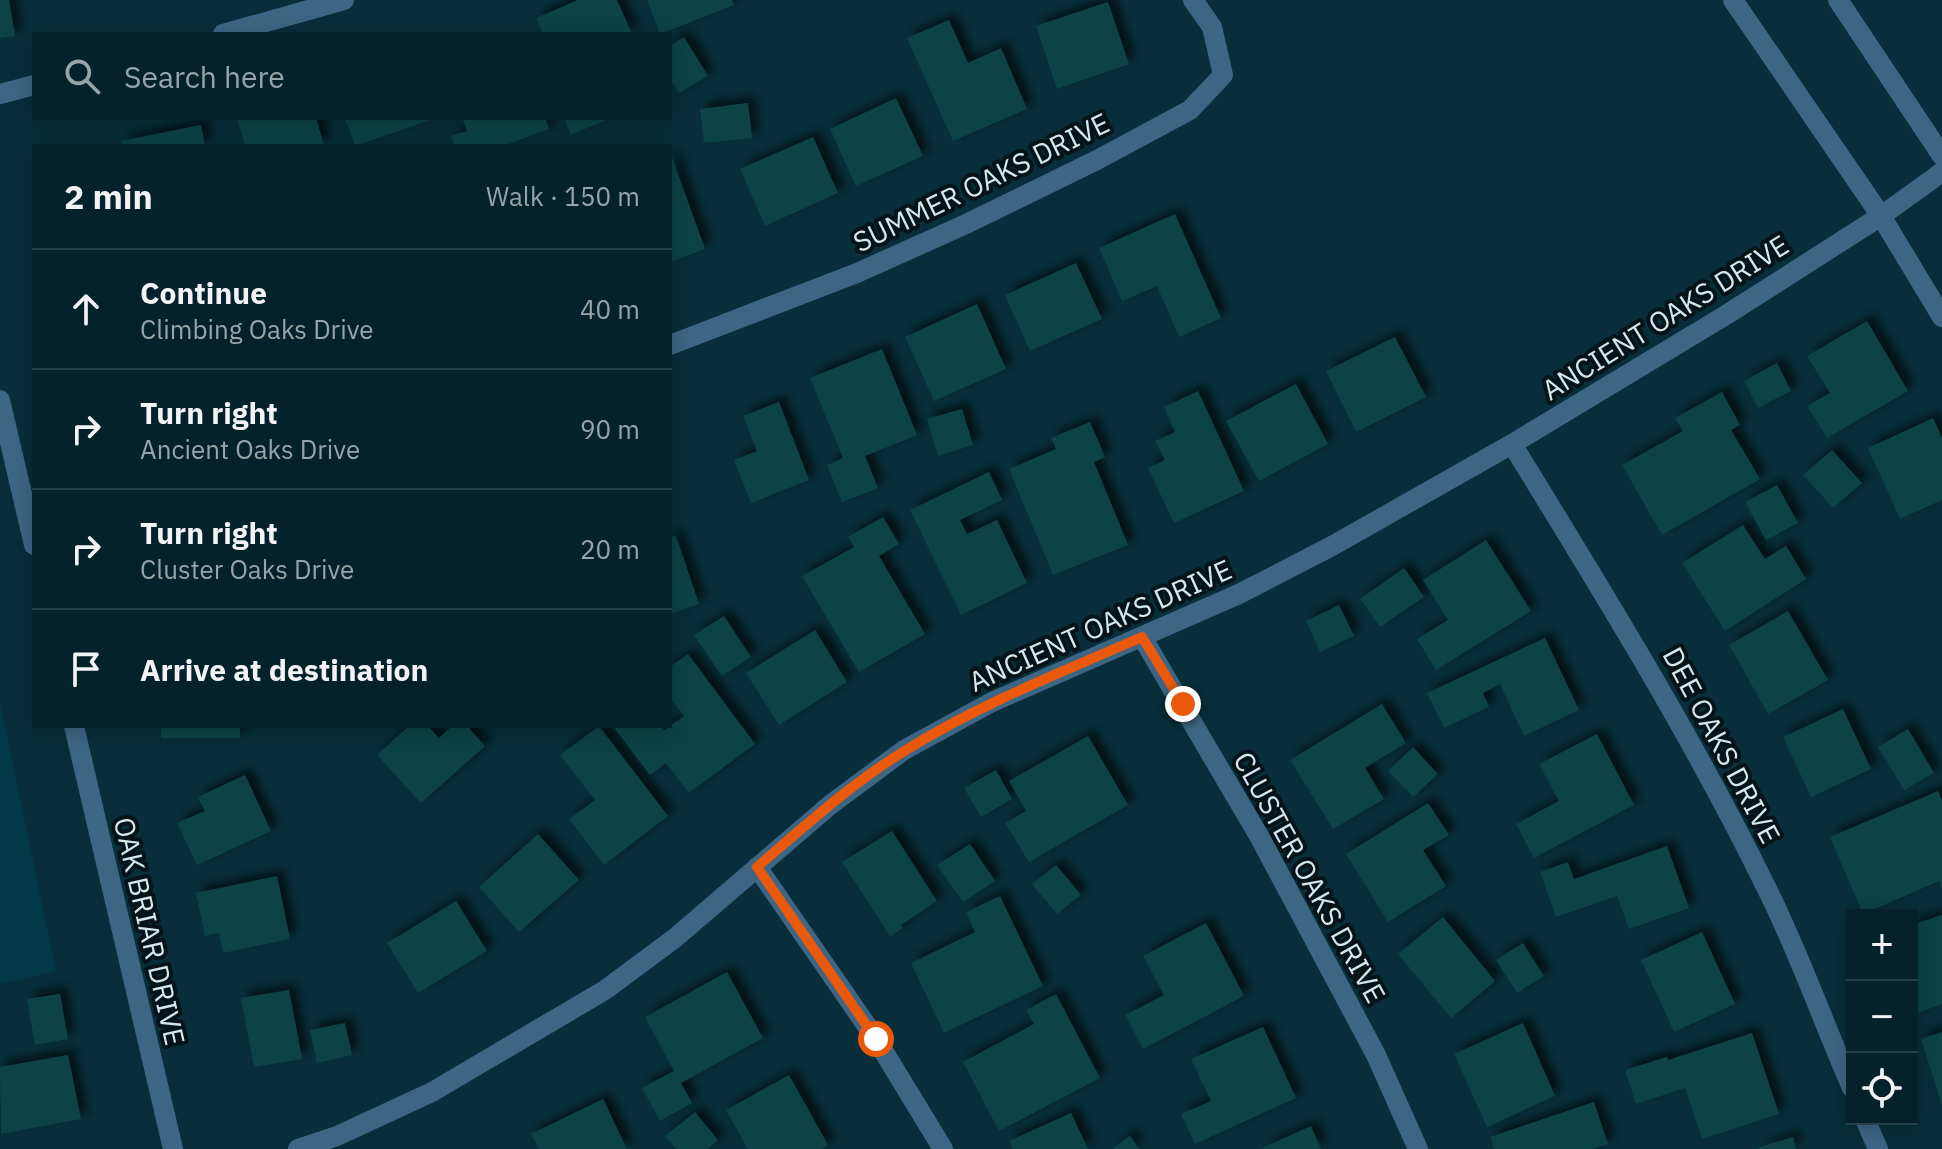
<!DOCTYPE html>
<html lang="en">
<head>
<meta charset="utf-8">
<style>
  body { margin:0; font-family:"IBM Plex Sans",sans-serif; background:#0e2a34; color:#f1f3f6 }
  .controls { position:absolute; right:24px; bottom:24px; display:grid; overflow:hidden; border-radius:0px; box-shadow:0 4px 20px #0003 }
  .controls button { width:72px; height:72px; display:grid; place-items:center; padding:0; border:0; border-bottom:2px solid #263f48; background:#05222c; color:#f1f3f6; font:40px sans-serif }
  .stop { position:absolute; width:24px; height:24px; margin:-18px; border:6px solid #ea580c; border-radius:50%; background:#fff }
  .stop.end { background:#ea580c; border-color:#fff; box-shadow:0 2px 8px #0008 }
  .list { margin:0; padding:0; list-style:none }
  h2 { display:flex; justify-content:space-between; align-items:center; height:104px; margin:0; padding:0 32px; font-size:34px }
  h2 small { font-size:26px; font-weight:400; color:#97a4a9 }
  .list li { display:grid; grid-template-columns:52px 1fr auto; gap:24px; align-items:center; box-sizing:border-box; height:120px; padding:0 32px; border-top:2px solid #263f48 }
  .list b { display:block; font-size:30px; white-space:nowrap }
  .list p { margin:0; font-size:26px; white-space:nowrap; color:#97a4a9 }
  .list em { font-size:26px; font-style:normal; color:#97a4a9 }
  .icon { flex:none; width:44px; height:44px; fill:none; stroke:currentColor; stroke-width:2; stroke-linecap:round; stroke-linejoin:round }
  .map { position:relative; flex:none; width:1942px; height:1149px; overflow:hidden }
  .search { position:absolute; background:#05222c; box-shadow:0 4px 20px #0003; left:32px; top:32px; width:640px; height:88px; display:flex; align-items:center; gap:20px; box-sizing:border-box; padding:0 28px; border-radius:0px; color:#97a4a9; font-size:30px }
  .panel { position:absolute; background:#05222c; box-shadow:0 4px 20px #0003; left:32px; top:144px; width:640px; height:584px; border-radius:0px }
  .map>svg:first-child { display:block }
</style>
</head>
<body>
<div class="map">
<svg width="1942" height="1149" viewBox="0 0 1942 1149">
  <defs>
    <filter id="shadow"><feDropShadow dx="7" dy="-7" stdDeviation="4" flood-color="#0009"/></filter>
  </defs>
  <rect width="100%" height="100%" fill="#072e3a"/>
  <path fill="#033847" d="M 0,702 L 56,971 L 0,984 Z"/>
  <path fill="#0c4246" filter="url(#shadow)" d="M 0,0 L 9,0 L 15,36 L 0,38 Z
    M 578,0 L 617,0 L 632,34 L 543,34 L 536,18 Z
    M 647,0 L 732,0 L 734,5 L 660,34 Z
    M 1108,2 L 1129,64 L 1057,89 L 1036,26 Z
    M 949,20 L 968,63 L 1001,48 L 1027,109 L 953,141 L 907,38 Z
    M 684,37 L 708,76 L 679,93 L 670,79 L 670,46 Z
    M 896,98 L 923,156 L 856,186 L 830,129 Z
    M 748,103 L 752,138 L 704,143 L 700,109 Z
    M 237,118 L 316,118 L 324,146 L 245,146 Z
    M 345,118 L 436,118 L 355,146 Z
    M 462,118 L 545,118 L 549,129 L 503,146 L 455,146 L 451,136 L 467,131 Z
    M 564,118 L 603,118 L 604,121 L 571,135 Z
    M 201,125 L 205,146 L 122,146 L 121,141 Z
    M 813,137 L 838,193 L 765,226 L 740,169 Z
    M 670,152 L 705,249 L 670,262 Z
    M 1175,214 L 1221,318 L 1179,337 L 1157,286 L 1122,301 L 1099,248 Z
    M 1076,263 L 1102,319 L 1030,351 L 1005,295 Z
    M 977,304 L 1006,369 L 934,401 L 905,337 Z
    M 1867,321 L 1908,391 L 1827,438 L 1807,406 L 1830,393 L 1807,356 Z
    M 1395,337 L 1426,397 L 1356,432 L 1326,371 Z
    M 882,349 L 917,435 L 865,456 L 878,488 L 842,502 L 827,465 L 843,458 L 810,378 Z
    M 1777,363 L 1791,391 L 1758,408 L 1744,381 Z
    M 1296,384 L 1328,444 L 1259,481 L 1226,421 Z
    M 1198,391 L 1244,491 L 1174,523 L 1148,468 L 1165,460 L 1155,441 L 1175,432 L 1164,407 Z
    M 1722,392 L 1740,425 L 1731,430 L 1760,479 L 1662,535 L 1622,465 L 1683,431 L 1675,418 Z
    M 779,402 L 809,480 L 751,503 L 734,460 L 757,451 L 743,416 Z
    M 962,409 L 973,445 L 938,456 L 927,419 Z
    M 1933,418 L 1942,438 L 1942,500 L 1900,519 L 1868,448 Z
    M 1090,422 L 1105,457 L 1094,462 L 1128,545 L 1053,575 L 1009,469 L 1056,449 L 1051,438 Z
    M 1832,450 L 1862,483 L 1833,508 L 1803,475 Z
    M 989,472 L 1002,500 L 960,520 L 967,534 L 997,520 L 1027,583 L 961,615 L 910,510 Z
    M 1777,485 L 1798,523 L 1766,540 L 1745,502 Z
    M 883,517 L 899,544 L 879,556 L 925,634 L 859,672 L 802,576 L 854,547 L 848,537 Z
    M 1743,525 L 1765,559 L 1786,546 L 1806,579 L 1725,631 L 1682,563 Z
    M 676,536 L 699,604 L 670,614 L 670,537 Z
    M 1486,540 L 1531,611 L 1436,670 L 1417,639 L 1448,620 L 1423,580 Z
    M 1404,568 L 1424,597 L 1380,627 L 1360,599 Z
    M 1339,605 L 1354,636 L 1320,652 L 1306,621 Z
    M 1788,611 L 1828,680 L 1768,714 L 1729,645 Z
    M 724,616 L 751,657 L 722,676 L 694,635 Z
    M 815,630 L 847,682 L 779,725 L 746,673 Z
    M 1545,638 L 1579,710 L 1524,736 L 1500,684 L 1483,693 L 1489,707 L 1444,728 L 1427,693 Z
    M 688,654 L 755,744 L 689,793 L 666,763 L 650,775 L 613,726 L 661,726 L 664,730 L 684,716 L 670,698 L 670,667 Z
    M 1382,704 L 1406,743 L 1365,768 L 1384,799 L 1333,829 L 1290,760 Z
    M 1843,709 L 1871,769 L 1811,797 L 1783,737 Z
    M 161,726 L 240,726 L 240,738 L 161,738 Z
    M 409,726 L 428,726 L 439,738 L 452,726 L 467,726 L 485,746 L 421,803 L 377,755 Z
    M 599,726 L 668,816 L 604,865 L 569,819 L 595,800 L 560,755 Z
    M 1908,729 L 1934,773 L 1904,790 L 1878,747 Z
    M 1597,734 L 1634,805 L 1534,858 L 1516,824 L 1559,801 L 1539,764 Z
    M 1088,736 L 1128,805 L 1029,862 L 1005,823 L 1026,811 L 1009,781 Z
    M 1413,747 L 1438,774 L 1413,797 L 1388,771 Z
    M 996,770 L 1012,799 L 981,817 L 964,788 Z
    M 245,775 L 271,831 L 197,865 L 177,823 L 205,811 L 198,797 Z
    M 1938,791 L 1942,801 L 1942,889 L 1939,881 L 1863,914 L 1830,837 Z
    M 1428,803 L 1449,835 L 1423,850 L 1446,886 L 1388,922 L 1346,854 Z
    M 892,831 L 937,901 L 901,925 L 903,928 L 890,936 L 842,862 Z
    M 538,834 L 579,880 L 519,932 L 479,887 Z
    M 970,844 L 995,881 L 963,902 L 937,865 Z
    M 1667,846 L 1689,908 L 1629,929 L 1617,896 L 1556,917 L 1540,872 L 1568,862 L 1574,879 Z
    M 1056,865 L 1081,895 L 1057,914 L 1032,884 Z
    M 277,876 L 290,939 L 223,953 L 219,933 L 205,936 L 196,893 Z
    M 1000,896 L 1043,986 L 944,1033 L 911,963 L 975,932 L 966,912 Z
    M 456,901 L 487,951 L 418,993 L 387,943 Z
    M 1942,915 L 1942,1004 L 1912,1015 L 1912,925 Z
    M 1443,917 L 1495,981 L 1451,1018 L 1398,954 Z
    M 1206,923 L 1244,996 L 1143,1049 L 1125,1015 L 1164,995 L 1143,956 Z
    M 1702,932 L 1735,1004 L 1674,1032 L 1641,960 Z
    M 1523,943 L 1544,976 L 1517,993 L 1496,960 Z
    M 727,972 L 763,1038 L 681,1083 L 692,1103 L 660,1121 L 642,1088 L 674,1071 L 645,1017 Z
    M 289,990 L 302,1059 L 254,1067 L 241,998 Z
    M 60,994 L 68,1039 L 35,1045 L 27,999 Z
    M 1056,994 L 1100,1078 L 999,1131 L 963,1062 L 1034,1024 L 1026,1010 Z
    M 345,1023 L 352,1055 L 317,1063 L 310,1030 Z
    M 1523,1023 L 1555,1096 L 1487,1127 L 1454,1054 Z
    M 1263,1027 L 1296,1098 L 1195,1144 L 1181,1114 L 1211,1101 L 1191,1059 Z
    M 1942,1032 L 1942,1102 L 1941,1102 L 1921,1039 Z
    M 1752,1033 L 1779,1114 L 1702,1139 L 1685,1088 L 1636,1104 L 1625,1070 L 1667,1057 L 1668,1060 Z
    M 68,1055 L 81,1119 L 1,1134 L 0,1067 Z
    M 789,1075 L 828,1145 L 821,1149 L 748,1149 L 726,1110 Z
    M 603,1099 L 627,1149 L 539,1149 L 531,1134 Z
    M 1594,1102 L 1608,1144 L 1592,1149 L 1494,1149 L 1490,1137 Z
    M 695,1112 L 718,1140 L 708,1149 L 676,1149 L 665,1136 Z
    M 1071,1113 L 1088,1149 L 1013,1149 L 1009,1141 Z
    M 1311,1126 L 1321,1149 L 1260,1149 Z
    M 1130,1136 L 1139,1149 L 1112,1149 Z
    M 1793,1137 L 1796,1149 L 1758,1149 L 1757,1148 Z"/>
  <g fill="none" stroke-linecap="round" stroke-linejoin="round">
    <path stroke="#3d6684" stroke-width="20" d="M 1733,0 L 1881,216 L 1942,317
      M 1838,0 L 1942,156
      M 223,34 L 344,0
      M 0,94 L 34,85
      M 670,345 L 857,273 L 966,224 L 1097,160 L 1190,110 L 1223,75 L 1212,27 L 1193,0
      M 0,400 L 34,545
      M 1512,444 C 1601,589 1691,734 1766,887 C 1799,952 1823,1022 1852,1088
      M 1142,637 L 1259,836 L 1376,1055 L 1418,1149
      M 74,726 L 173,1149
      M 757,867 L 876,1039 L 943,1149
      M 1865,1119 L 1878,1149
      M 298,1149 L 337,1136 L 432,1092 L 605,990 L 675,938 L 830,805 L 904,750 L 992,702 L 1239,594 L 1332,546 L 1512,444 L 1726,315 L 1881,216 L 1942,172"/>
  </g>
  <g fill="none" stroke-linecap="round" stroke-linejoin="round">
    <path stroke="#ea580c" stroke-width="10" d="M 876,1039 L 757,867 C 805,826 852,783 906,750 C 980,704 1062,672 1142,637 L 1183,704"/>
  </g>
  <g text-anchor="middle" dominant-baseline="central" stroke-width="8" stroke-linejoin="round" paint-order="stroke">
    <g font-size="28" fill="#d4e8ef" stroke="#061419">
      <text transform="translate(981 182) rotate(-26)">SUMMER OAKS DRIVE</text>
      <text transform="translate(1665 317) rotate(-32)">ANCIENT OAKS DRIVE</text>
      <text transform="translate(1100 625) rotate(-24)">ANCIENT OAKS DRIVE</text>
      <text transform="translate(1722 745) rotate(62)">DEE OAKS DRIVE</text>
      <text transform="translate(1310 877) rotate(61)">CLUSTER OAKS DRIVE</text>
      <text transform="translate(150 931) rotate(77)">OAK BRIAR DRIVE</text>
    </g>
  </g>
</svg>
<div class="controls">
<button>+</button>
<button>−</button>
<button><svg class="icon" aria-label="locate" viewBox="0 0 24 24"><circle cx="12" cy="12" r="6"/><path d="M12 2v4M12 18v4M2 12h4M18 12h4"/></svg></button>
</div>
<div class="stop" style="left:876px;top:1039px"></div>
<div class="stop end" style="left:1183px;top:704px"></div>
<div class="search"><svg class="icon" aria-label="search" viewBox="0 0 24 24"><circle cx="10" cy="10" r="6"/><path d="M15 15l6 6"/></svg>Search here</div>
<section class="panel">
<h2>2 min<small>Walk · 150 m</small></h2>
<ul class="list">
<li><svg class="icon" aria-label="ahead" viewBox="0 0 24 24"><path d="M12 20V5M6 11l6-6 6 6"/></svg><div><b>Continue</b><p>Climbing Oaks Drive</p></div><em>40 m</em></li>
<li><svg class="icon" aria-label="right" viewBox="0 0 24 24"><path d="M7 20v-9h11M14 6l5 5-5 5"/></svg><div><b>Turn right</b><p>Ancient Oaks Drive</p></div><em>90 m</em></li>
<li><svg class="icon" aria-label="right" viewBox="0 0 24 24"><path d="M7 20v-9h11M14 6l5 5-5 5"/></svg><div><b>Turn right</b><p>Cluster Oaks Drive</p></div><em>20 m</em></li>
<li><svg class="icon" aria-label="arrive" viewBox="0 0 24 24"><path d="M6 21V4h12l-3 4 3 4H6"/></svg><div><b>Arrive at destination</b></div></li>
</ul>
</section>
</div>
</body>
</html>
